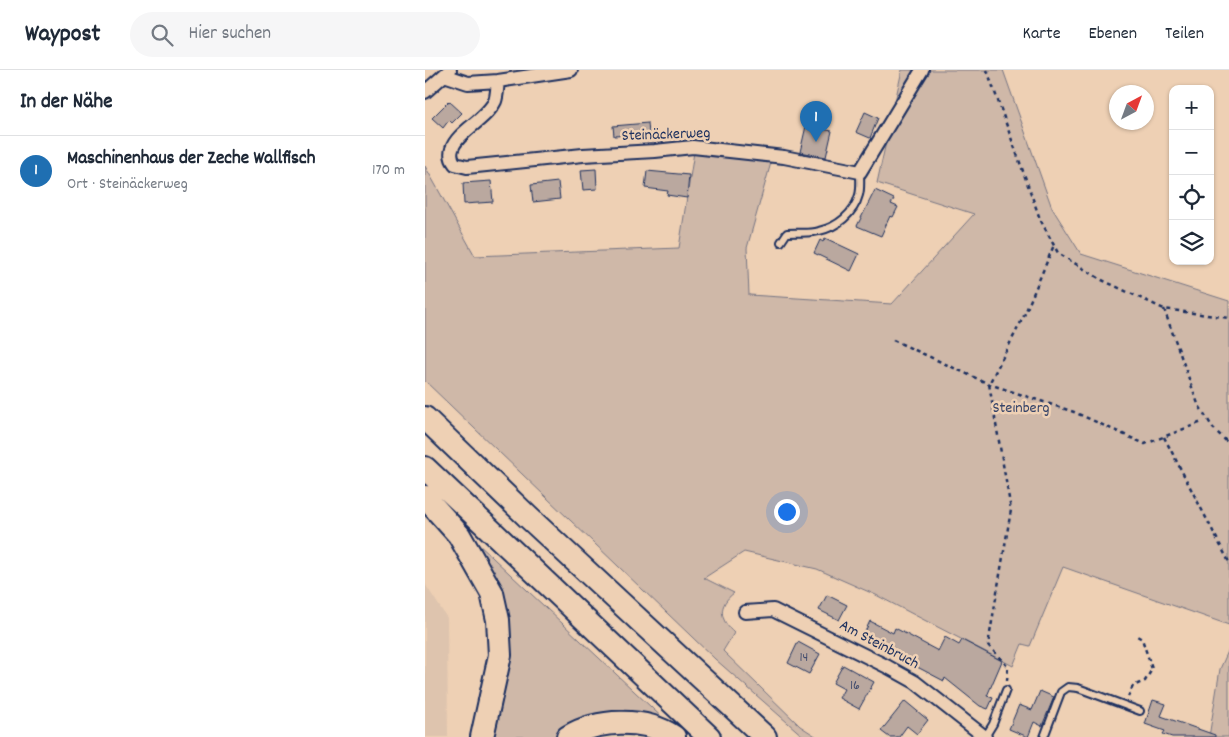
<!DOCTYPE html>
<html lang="de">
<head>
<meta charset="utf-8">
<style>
  body { margin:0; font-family:Dekko,sans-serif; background:#f6f6f7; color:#1f2937 }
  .controls { position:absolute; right:15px; top:15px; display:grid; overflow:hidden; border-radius:10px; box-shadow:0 1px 4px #0004 }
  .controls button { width:45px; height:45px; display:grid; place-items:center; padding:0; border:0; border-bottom:1px solid #e0e1e3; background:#fff; color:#1f2937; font:25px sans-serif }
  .compass { position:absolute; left:684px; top:15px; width:45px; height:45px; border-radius:50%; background:#fff; box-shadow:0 1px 4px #0004; rotate:41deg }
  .you { position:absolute; left:361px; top:441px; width:18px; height:18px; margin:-12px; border:4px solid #fff; border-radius:50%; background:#1a73e8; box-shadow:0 0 0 8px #1a73e833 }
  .badge { display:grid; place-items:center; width:32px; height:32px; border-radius:50%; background:#1f6fb2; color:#fff; font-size:16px; font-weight:700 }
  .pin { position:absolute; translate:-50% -41px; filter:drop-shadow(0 1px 2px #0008) }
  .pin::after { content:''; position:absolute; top:26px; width:18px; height:15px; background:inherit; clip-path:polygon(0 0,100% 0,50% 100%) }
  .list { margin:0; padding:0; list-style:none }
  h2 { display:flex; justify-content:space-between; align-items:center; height:65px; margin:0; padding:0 20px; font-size:21px }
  h2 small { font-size:16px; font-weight:400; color:#747a83 }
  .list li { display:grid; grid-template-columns:32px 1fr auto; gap:15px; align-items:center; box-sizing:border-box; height:70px; padding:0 20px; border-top:1px solid #e0e1e3 }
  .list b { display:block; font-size:19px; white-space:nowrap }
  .list p { margin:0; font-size:16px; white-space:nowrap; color:#747a83 }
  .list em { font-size:16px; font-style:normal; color:#747a83 }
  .icon { flex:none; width:28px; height:28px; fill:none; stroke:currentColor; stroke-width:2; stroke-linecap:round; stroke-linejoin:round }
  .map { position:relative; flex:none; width:804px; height:667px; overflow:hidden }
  header { display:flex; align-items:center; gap:30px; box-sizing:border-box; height:70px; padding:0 25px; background:#fff; border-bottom:1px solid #e0e1e3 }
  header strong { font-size:24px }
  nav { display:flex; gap:28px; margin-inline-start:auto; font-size:18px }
  .search { width:350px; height:45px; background:#f6f6f7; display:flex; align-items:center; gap:12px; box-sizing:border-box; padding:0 18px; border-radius:28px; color:#747a83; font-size:19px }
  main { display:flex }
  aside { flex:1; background:#fff }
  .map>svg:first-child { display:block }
</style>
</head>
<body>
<header>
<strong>Waypost</strong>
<div class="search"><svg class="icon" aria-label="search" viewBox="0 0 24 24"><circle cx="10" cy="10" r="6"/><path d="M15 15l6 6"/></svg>Hier suchen</div>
<nav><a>Karte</a><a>Ebenen</a><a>Teilen</a></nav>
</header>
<main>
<aside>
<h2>In der Nähe<small></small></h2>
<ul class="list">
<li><span class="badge">1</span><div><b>Maschinenhaus der Zeche Wallfisch</b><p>Ort · Steinäckerweg</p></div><em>170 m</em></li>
</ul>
</aside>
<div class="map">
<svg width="804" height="667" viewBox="0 0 804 667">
  <rect width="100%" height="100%" fill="#eed0b4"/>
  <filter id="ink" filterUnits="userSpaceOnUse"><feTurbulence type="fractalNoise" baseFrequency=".02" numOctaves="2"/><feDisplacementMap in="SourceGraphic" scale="10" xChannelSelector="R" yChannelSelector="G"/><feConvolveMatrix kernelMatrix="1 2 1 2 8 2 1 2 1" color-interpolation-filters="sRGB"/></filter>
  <g filter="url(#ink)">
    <path fill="#dec4ae" d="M 0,514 L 22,548 L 23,667 L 0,667 Z"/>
    <path fill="#cfb8a8" stroke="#757483" d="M 477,0 L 578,0 L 627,138 L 656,184 L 804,231 L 804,555 L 638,497 L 605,576 L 597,574 L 588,596 L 451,525 L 392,499 L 319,482 L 279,508 L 309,523 C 293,535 294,549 309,563 L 298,581 L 375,656 L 392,667 L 379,667 L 290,589 L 0,311 L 0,96 L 50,186 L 254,178 L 269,82 L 347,89 L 322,178 L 324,225 L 467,234 L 549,144 L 452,113 Z
      M 50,471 L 244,654 L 134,667 L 63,667 L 73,624 Z
      M 804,579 L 804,667 L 784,667 L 795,599 Z"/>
    <path fill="#baa89f" stroke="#1b2f5e" d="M 24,31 L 37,43 L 27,53 L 24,50 L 18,58 L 7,48 Z
      M 440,42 L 453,48 L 445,68 L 431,62 Z
      M 223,53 L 224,64 L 189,66 L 188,56 Z
      M 381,56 L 407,61 L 401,87 L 375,82 Z
      M 171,99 L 172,119 L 158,120 L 156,100 Z
      M 222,101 L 264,105 L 262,128 L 242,125 L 243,121 L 220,118 Z
      M 66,111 L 68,132 L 39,134 L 38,113 Z
      M 133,112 L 135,129 L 108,132 L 106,115 Z
      M 450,120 L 469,129 L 466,134 L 473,137 L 468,147 L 465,146 L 456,166 L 432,156 Z
      M 400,168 L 434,184 L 426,201 L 389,183 L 395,170 L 398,172 Z
      M 402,525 L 422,535 L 414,550 L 394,540 Z
      M 445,551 L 468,563 L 470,558 L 513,581 L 520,567 L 534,575 L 537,570 L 577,591 L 562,626 L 568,628 L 563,639 L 555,636 L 520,608 L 519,611 L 437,568 Z
      M 373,572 L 395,584 L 384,604 L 363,593 Z
      M 418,595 L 449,612 L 434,639 L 414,628 L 419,619 L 408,613 Z
      M 615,621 L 629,627 L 617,656 L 609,652 L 603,667 L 584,659 L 594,635 L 607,640 Z
      M 728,630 L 741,634 L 736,646 L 790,665 L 790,667 L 747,667 L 738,664 L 740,661 L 720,654 Z
      M 480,631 L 503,650 L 492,664 L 482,656 L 474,667 L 464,667 L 456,661 Z"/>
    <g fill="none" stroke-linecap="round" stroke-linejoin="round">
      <g stroke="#1b2f5e" stroke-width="10">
        <path id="service" d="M 356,172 L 362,163 C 373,162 384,164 394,161 C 412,157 429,144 434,125 C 436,118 435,110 435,102
          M 560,667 L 568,654 L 581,620
          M 619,667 L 636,622 L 643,617 L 653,618 L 715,641"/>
      </g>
      <g stroke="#1b2f5e" stroke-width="16">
        <path id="minor" d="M 19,5 L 43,13 L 73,11 L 146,0
          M 73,11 C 72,18 72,26 70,31 C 61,50 32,62 27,79 C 25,85 27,90 30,94 L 42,97 L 158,85 L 230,81 L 268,77 L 359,87 L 435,102 L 497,0
          M 0,22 L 25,0
          M 320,542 L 348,540 L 463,597 L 490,612 L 560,667"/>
      </g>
      <g stroke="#1b2f5e" stroke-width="26">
        <path id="motorway" d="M 0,348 L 103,447 L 340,667
          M 0,398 L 284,667
          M 0,427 L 34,465 L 67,523 L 73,550 L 75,585 L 57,667
          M 143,667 C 172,649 220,647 249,667"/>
      </g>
      <path stroke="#1b2f5e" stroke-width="2.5" stroke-dasharray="4 4" stroke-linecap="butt" d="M 562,0 L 615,149 L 633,183 L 677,210 L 739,239 L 804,248
        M 739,239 L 773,334 L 788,358 L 804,374
        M 468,270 L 564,314 L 649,342 L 720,374 L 777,352
        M 739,367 L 804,492
        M 582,611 L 583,597 L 563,575 L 586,440 L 564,314 L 598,248 L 629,175
        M 703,627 L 708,616 L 720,611 L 727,599 L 717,569 L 712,566"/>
      <use href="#service" stroke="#eed0b4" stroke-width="6"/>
      <use href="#minor" stroke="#eed0b4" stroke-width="12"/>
      <use href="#motorway" stroke="#eed0b4" stroke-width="22"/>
    </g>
  </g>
  <g text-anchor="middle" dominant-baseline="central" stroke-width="5" stroke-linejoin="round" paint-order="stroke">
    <g font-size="14" fill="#434d6e">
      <text x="379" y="588">14</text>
      <text x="430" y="616">16</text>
    </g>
    <g font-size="16" fill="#1b2f5e" stroke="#eed0b4">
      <text transform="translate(241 65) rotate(-2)">Steinäckerweg</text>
      <text transform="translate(454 575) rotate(28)">Am Steinbruch</text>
    </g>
    <g font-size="16" fill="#364469" stroke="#eed0b4">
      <text x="596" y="338">Steinberg</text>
    </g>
  </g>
</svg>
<div class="controls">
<button>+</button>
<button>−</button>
<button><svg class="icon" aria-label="locate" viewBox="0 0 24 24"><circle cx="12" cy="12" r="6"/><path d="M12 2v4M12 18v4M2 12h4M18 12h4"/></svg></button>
<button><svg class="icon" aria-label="layers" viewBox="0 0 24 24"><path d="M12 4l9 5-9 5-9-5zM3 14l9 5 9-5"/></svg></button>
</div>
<svg class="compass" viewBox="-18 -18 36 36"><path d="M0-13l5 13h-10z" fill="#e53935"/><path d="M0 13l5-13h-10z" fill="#747a83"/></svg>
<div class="you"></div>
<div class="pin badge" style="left:391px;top:72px">1</div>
</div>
</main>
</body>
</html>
